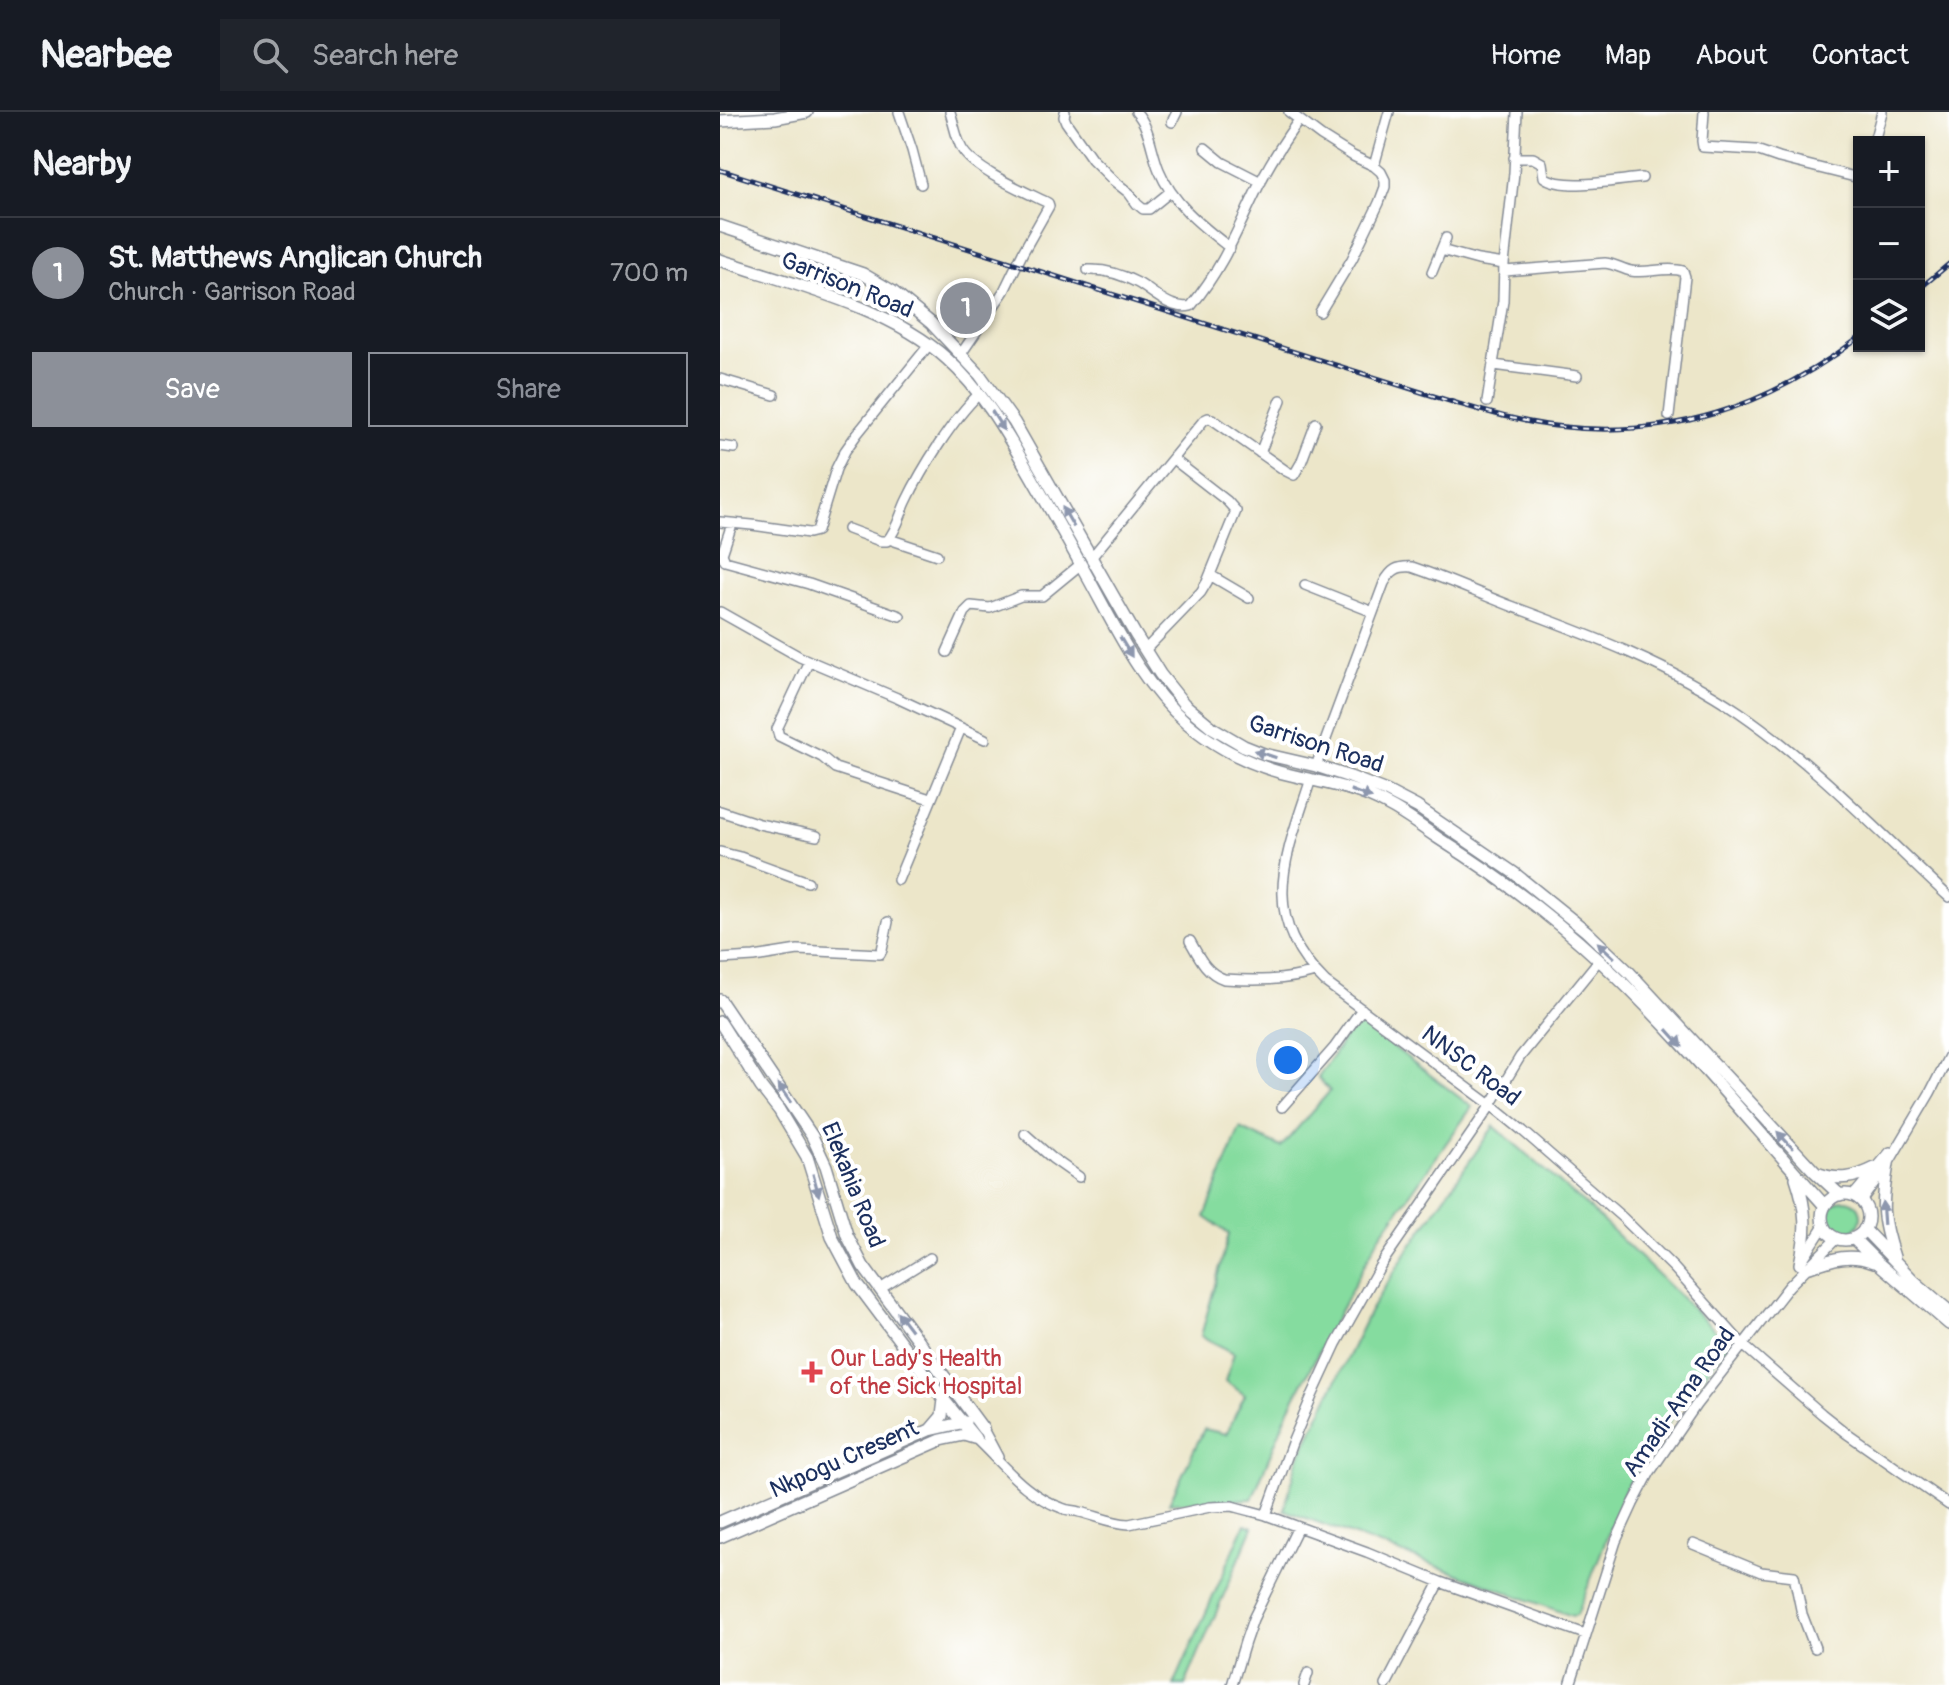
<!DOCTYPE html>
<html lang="en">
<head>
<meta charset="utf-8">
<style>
  body { margin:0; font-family:Pangolin,sans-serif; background:#20242c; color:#f1f3f6 }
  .controls { position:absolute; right:24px; top:24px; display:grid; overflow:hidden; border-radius:0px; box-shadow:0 2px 6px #0004 }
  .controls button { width:72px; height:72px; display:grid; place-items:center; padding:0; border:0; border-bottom:2px solid #363941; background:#171b24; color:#f1f3f6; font:40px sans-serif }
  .you { position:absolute; left:568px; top:948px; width:28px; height:28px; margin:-20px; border:6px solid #fff; border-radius:50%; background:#1a73e8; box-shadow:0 0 0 12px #1a73e833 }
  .badge { display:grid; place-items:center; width:52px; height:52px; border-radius:50%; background:#8c9099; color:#fff; font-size:26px; font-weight:700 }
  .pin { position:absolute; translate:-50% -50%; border:4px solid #fff; box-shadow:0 2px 8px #0006 }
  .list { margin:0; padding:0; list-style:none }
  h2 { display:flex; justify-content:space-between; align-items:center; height:104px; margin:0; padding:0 32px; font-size:34px }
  h2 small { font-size:26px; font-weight:400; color:#9ea1a6 }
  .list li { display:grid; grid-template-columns:52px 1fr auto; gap:24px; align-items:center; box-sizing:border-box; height:112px; padding:0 32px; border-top:2px solid #363941 }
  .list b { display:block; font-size:30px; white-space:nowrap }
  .list p { margin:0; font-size:26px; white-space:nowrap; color:#9ea1a6 }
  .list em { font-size:26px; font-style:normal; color:#9ea1a6 }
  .actions { display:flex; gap:16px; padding:24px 32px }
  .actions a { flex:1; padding:18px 0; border:2px solid #8c9099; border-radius:0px; text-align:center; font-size:28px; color:#8c9099 }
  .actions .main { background:#8c9099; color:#fff }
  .icon { flex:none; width:44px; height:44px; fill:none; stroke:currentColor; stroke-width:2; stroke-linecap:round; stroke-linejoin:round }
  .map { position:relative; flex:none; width:1229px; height:1573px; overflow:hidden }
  header { display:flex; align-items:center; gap:48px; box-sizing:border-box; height:112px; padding:0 40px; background:#171b24; border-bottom:2px solid #363941 }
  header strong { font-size:38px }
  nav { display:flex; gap:44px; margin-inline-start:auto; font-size:28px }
  .search { width:560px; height:72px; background:#20242c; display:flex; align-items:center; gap:20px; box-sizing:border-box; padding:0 28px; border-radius:0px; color:#9ea1a6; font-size:30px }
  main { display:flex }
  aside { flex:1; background:#171b24 }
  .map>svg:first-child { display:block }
</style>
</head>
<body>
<header>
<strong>Nearbee</strong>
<div class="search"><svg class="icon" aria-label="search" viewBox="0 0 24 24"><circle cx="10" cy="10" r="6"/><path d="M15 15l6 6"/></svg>Search here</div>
<nav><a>Home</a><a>Map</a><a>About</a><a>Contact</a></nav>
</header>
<main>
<aside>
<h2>Nearby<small></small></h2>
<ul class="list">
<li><span class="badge">1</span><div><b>St. Matthews Anglican Church</b><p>Church · Garrison Road</p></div><em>700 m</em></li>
</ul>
<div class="actions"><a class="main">Save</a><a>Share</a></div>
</aside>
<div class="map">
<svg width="1229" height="1573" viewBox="0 0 1229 1573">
  <rect width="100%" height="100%" fill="#fff"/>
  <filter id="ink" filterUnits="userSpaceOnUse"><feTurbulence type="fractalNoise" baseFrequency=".0125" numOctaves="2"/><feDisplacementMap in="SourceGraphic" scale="16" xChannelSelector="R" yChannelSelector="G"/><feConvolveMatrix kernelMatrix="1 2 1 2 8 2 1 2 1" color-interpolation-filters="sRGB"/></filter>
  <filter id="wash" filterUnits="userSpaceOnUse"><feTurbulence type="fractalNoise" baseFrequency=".006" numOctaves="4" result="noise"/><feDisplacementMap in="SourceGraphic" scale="32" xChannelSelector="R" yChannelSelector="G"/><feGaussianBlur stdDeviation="1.8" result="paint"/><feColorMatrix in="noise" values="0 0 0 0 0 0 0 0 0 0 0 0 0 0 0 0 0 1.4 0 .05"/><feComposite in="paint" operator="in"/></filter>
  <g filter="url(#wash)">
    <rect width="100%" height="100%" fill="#ece6c9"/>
    <path fill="#85dc9f" stroke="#50867e" stroke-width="2" d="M 637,907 L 752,995 L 658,1127 L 569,1297 L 532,1387 L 449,1391 L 484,1317 L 506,1322 L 525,1283 L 505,1269 L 514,1241 L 481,1224 L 509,1122 L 485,1105 L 520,1016 L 561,1035 L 610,979 L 598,966 Z
      M 774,1014 L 870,1097 L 1009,1232 L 963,1290 L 905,1378 L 857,1503 L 852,1504 L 564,1398 L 579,1345 L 650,1199 L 686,1141 Z
      M1109 1104a16 16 0 1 1 32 0a16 16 0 1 1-32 0Z
      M 525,1412 L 533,1415 L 465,1573 L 454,1573 Z"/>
  </g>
  <g filter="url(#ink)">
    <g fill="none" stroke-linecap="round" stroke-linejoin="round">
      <g stroke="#848a94" stroke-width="12">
        <path id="minor" d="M 179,0 L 192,38 L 201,72
          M 230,0 C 234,12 236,26 242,37 C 254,58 306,80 328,91 L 329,94 L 303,140 L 284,179 L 241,242
          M 345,0 L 344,5 L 346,10 L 372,47 L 394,69 L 409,81 L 417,92 L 423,97 L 429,97 L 450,80
          M 416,0 C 430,15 431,39 439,58 C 453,92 482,114 510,136
          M 569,0 L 601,24 L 633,44 L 654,54 L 661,60 L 665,68 L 665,75 L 659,91 L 632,147 L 600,200
          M 984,0 L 982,29 L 983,35 L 1036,38 L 1059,46 L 1139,66
          M 452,10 L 457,0
          M 1154,30 L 1162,0
          M 485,36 L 502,50 L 541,70
          M 794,46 L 813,46 L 822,51 L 824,65 C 844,79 897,68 922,66
          M 654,54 L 669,0
          M 721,138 L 758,148 L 784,152
          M 368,158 C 385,157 403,163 418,171 C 434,180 451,199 471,194 C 504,154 517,118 539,73 C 550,50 564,29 579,8
          M 785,159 L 885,151 C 895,152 902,157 911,159 C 928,162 946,154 963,159 L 965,165 L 949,304
          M 712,160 L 726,126
          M 774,253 L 857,264
          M 0,267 L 54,283
          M 767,290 L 783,189 L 784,152 L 794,61 L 797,0
          M 0,334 L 14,336
          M 540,341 L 561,288
          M 0,410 L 32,413 L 89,421 L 97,419 L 116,357 L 125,339 L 137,322 L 209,233
          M 12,412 L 2,442 L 5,449 L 89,472 L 180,504
          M 128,417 L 160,429 L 167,429 C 177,418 180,403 186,390 C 202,356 233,307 259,282
          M 169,427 L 217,443
          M 371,446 L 484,308 L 488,306 L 492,307 L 566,359 L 574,363 L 581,351 L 596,311
          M 490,463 L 529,486
          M 585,473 L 653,500
          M 0,500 L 80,545 L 177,586 L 265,627
          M 425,538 L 481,480 L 487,470 L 516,399 L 507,389 L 453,347
          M 227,540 L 245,500 L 251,494 L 270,496 L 301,484 L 322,484 L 361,452
          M 89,549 L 57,617 L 59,624 L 102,645 L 115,656 L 210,687
          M 596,654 L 664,471 C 671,458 677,454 692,455 C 727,467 760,482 794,495 C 872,524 950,553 1019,600 C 1096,653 1161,722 1229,785
          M 591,667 C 566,744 537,804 605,870 L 771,993 L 803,1019 L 903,1106 L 954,1156 L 1023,1233 L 1102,1302 L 1126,1321 L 1229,1393
          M 0,699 L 39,712 L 97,724
          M 0,740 L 20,745 L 88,770
          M 178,768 L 241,616
          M 470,829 C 479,845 486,861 504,867 C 535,869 565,869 595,860
          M 0,847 L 34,845 L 78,838 L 160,842 L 162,838 L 168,810
          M 562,995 L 614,936 L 642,897
          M 305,1022 L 332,1046 L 359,1065
          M 1133,1084 L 1170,1040
          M 1141,1089 L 1168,1052 L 1210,981 L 1229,944
          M 1081,1150 L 1104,1114
          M 160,1177 L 210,1146
          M 263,1317 L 278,1345
          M 255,1326 C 283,1352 304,1383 342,1396 C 348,1399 354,1398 360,1400 C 377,1404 391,1411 409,1412 L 490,1395 L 512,1394 L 523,1397 L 546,1403 L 647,1440 L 720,1470 L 865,1522
          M 546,1403 L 572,1331 L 592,1284 L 616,1232 L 660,1154 L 771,993 L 800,945 L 879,848
          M 973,1432 L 1041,1460 L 1074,1464 L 1082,1502 L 1095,1536
          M 512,1573 L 525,1530 L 533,1507 L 578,1415
          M 584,1573 L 588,1561
          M 666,1573 L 720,1470
          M 850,1573 L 896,1429 L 913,1392 L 930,1360 L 976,1293 L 1069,1174 L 1117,1126"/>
      </g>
      <g stroke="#848a94" stroke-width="14">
        <path id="major" d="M 0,9 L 55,6 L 87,0
          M 0,114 L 143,162 L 172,179 L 211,211 L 260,263 L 294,310 L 415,522 L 440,562 L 464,592 L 493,616 L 524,634 L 544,642 L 596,654 L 630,665 L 666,679 L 697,695 L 794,761 L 866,819 L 909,860 L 1095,1060 L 1120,1083
          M 0,148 C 72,172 170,195 227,247 C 265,281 289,326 314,369 C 332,400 349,431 366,462 C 395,514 420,571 467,611 C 494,634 525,650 559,660 C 596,670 634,674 667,693 C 685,702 701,715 718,726 C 775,762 831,803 880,849 C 961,924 1031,1012 1105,1094
          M 0,888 L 92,1024 L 106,1054 L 127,1123 L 143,1154 L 263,1317
          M 0,910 L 41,975 L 59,998 L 87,1045 L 112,1125 L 137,1172 L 224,1288 L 255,1326
          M 1168,1052 C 1161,1093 1161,1106 1174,1145
          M 1099,1062 C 1120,1069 1135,1066 1155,1056
          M 1076,1066 C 1087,1098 1087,1118 1080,1152
          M1102 1105a23 23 0 1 1 46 0a23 23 0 1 1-46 0Z
          M 1144,1117 L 1194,1169 L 1229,1199
          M 1133,1126 L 1158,1151 L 1229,1212
          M 1090,1155 C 1113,1146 1131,1141 1154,1150
          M 210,1318 L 222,1304 L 224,1288
          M 0,1410 L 210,1318 L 245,1310
          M 0,1425 L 221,1328 L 244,1323 L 254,1326"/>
      </g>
      <use href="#minor" stroke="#fff" stroke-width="9"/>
      <use href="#major" stroke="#fff" stroke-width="11"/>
      <g stroke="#1b2f5e" stroke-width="5">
        <path id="rail" d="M 0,58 L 739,292 C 771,301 802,310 835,314 C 951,328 1047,295 1139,226
          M 1199,177 L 1229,152"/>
      </g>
      <use href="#rail" stroke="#fff" stroke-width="2" stroke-dasharray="6" stroke-linecap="butt"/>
    </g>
    <defs><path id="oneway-solid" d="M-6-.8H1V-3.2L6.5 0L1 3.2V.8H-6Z" transform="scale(2)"/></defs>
    <g fill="#8d97ae">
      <use href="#oneway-solid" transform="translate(278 309) rotate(58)"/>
      <use href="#oneway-solid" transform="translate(348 405) rotate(-120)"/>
      <use href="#oneway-solid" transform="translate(406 535) rotate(59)"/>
      <use href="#oneway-solid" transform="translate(545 642) rotate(-162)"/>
      <use href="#oneway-solid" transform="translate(641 682) rotate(21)"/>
      <use href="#oneway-solid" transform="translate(886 838) rotate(-137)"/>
      <use href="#oneway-solid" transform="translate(955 926) rotate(48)"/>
      <use href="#oneway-solid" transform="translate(64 981) rotate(-125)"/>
      <use href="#oneway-solid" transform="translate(1065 1028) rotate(-133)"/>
      <use href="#oneway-solid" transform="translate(96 1073) rotate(75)"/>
      <use href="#oneway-solid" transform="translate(1163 1101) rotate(-94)"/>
      <use href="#oneway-solid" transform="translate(184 1209) rotate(-127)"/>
    </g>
  </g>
  <path fill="#e0444e" stroke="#fff" stroke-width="3" d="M88 1248h8v8h8v8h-8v8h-8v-8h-8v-8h8z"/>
  <g text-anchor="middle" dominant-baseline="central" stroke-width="8" stroke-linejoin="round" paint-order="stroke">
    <g font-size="24" fill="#1b2f5e" stroke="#fff">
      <text transform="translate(127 173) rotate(22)">Garrison Road</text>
      <text transform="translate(596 632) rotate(18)">Garrison Road</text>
      <text transform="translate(751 954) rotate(37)">NNSC Road</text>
      <text transform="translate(133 1073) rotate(68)">Elekahia Road</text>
      <text transform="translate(959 1290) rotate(-55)">Amadi-Ama Road</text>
      <text transform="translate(124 1347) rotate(-24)">Nkpogu Cresent</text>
    </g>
    <g font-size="24" fill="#be3a42" stroke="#fff" text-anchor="start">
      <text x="110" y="1246">Our Lady's Health<tspan x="110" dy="28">of the Sick Hospital</tspan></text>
    </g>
  </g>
</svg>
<div class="controls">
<button>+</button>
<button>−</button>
<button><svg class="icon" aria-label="layers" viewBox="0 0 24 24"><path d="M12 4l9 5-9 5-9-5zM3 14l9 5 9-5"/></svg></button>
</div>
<div class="you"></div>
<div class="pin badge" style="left:246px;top:196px">1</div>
</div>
</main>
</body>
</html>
